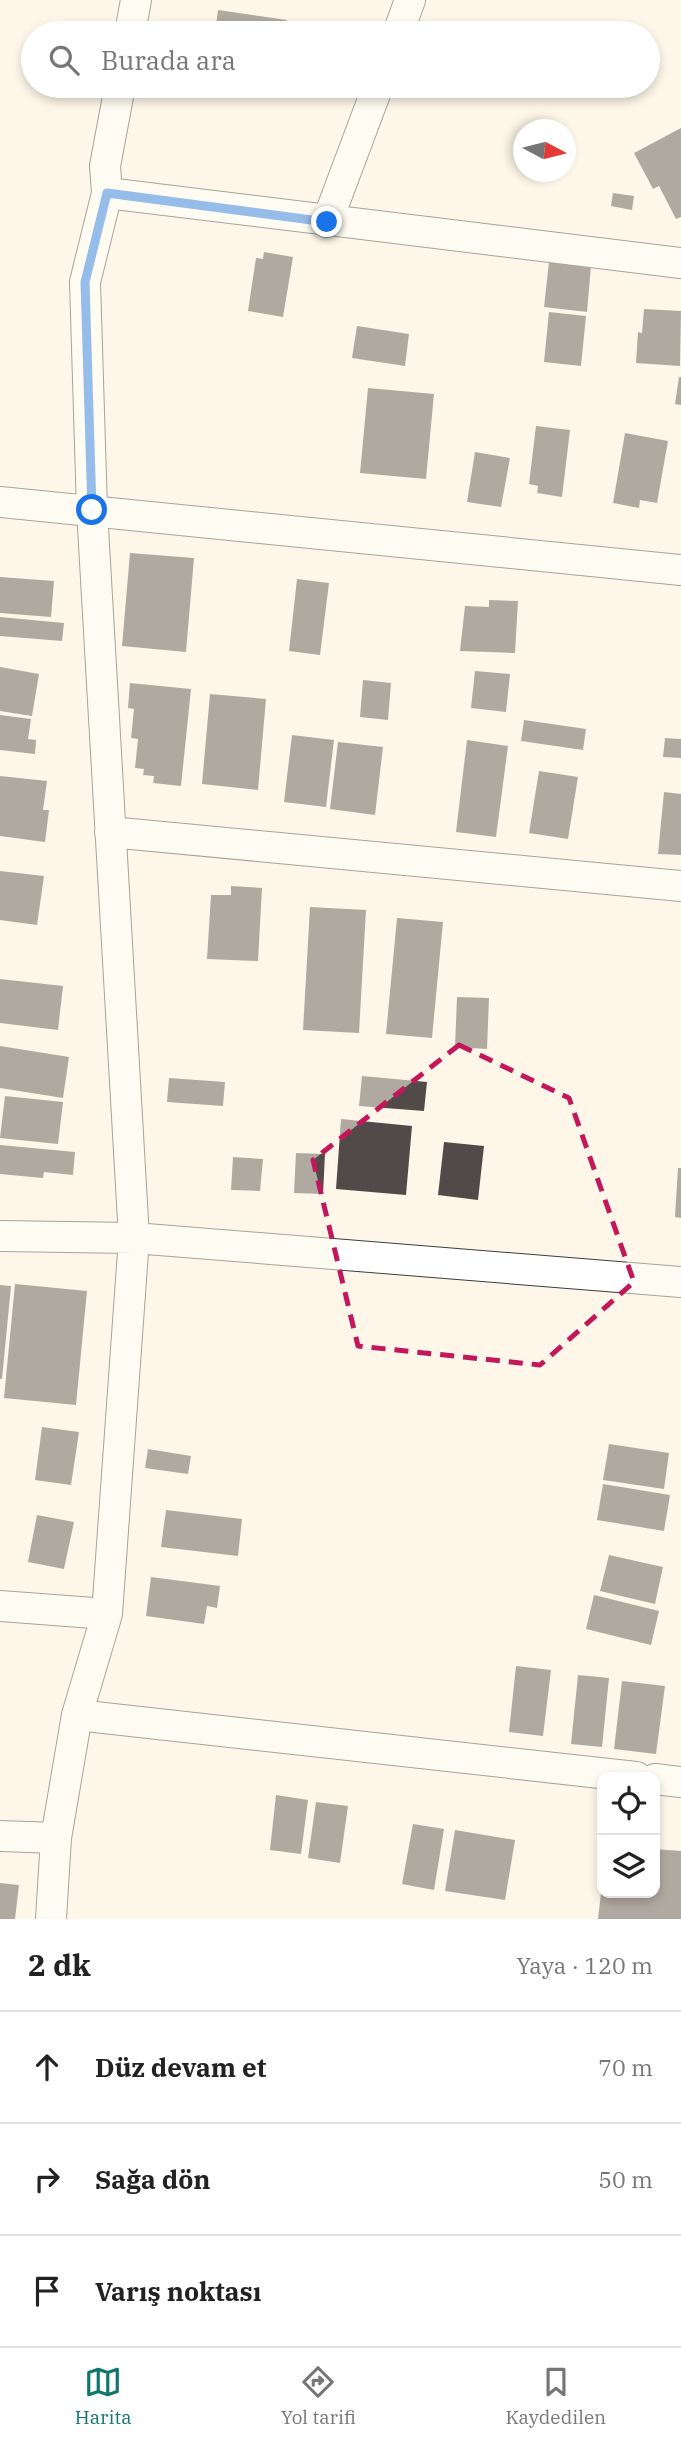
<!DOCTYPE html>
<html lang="tr">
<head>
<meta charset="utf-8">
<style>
  body { margin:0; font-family:"IBM Plex Serif",serif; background:#f2f2f2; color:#222 }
  .controls { position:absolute; right:21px; bottom:21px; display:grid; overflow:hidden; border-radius:14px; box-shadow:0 4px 10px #0003 }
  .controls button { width:63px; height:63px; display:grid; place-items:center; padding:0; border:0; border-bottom:2px solid #e0e0e0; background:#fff; color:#222; font:35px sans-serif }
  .compass { position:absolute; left:513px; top:119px; width:63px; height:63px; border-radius:50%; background:#fff; box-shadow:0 4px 10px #0003; rotate:97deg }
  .stop { position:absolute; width:21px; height:21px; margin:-16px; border:5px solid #1a73e8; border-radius:50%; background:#fff }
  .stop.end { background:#1a73e8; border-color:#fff; box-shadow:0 2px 7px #0008 }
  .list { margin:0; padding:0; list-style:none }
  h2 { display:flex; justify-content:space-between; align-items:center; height:91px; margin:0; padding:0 28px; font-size:30px }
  h2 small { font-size:23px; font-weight:400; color:#767676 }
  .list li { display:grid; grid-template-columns:46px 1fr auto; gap:21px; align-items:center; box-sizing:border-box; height:112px; padding:0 28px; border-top:2px solid #e0e0e0 }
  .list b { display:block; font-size:26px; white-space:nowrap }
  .list em { font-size:23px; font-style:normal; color:#767676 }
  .icon { flex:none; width:38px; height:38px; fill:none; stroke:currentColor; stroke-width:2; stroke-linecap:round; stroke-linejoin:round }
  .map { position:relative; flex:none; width:681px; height:1919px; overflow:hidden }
  .search { position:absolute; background:#fff; box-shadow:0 4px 10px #0003; left:21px; right:21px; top:21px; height:77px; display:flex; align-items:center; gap:18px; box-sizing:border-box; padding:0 24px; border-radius:38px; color:#767676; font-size:26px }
  .sheet { height:427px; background:#fff }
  nav { display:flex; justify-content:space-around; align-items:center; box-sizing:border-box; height:98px; border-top:2px solid #e0e0e0; background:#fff; font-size:19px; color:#767676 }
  nav a { display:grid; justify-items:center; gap:4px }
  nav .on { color:#0f766e }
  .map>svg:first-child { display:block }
</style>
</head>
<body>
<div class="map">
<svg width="681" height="1919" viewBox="0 0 681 1919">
  <rect width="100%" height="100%" fill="#fef7e9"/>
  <path fill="#524a48" d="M 218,10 L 287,20 L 285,33 L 215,33 Z
    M 681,128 L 681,217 L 676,219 L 659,186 L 653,189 L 634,153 Z
    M 613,193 L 634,196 L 632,210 L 611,206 Z
    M 264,252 L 293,257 L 283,317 L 248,311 L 256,258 L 263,259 Z
    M 549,262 L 591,266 L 587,312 L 544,307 Z
    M 644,309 L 681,311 L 680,366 L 636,363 L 638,332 L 642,333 Z
    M 549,312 L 586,316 L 581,366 L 544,362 Z
    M 357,326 L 409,334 L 405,366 L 352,358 Z
    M 679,377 L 681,377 L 681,405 L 675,404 Z
    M 368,388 L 434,394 L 426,479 L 360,473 Z
    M 536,426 L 570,430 L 562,497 L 537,493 L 538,486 L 529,484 Z
    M 625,433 L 668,441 L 657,503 L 640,500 L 639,508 L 613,503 Z
    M 475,452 L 510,458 L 501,507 L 467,502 Z
    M 130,553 L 194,558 L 186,652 L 122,646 Z
    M 0,577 L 54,581 L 51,617 L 0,613 Z
    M 297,579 L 329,583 L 320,655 L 289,651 Z
    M 489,600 L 518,601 L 515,653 L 460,651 L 465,606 L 489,607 Z
    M 0,617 L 64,623 L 62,641 L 0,636 Z
    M 0,667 L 39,674 L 32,716 L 0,711 Z
    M 475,671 L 510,674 L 506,712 L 471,708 Z
    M 363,680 L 391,683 L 388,720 L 360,717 Z
    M 130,683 L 191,689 L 181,786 L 153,783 L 154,776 L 143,775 L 144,769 L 135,768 L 138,739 L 131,738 L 134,709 L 128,708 Z
    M 210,694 L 266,699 L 258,790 L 202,784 Z
    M 0,715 L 31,719 L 28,739 L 36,740 L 35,754 L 0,750 Z
    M 524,720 L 586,729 L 583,750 L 521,741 Z
    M 292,735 L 334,740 L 326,807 L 284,802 Z
    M 665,738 L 681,739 L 681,758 L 663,757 Z
    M 467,740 L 508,746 L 496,837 L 456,832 Z
    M 338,742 L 383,747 L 375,815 L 330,809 Z
    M 539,771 L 578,777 L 568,839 L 529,833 Z
    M 0,776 L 47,781 L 43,810 L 49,810 L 45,842 L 0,836 Z
    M 664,792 L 681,794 L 681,855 L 658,854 Z
    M 0,871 L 44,876 L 37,925 L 0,920 Z
    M 231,886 L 262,888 L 258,961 L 207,959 L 211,895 L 231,895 Z
    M 310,907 L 366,910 L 359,1033 L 303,1030 Z
    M 397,918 L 443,922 L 432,1038 L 386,1034 Z
    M 0,979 L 63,986 L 58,1030 L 0,1023 Z
    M 457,997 L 489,998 L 487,1049 L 455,1047 Z
    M 0,1046 L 69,1057 L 63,1098 L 0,1088 Z
    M 362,1076 L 427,1082 L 424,1111 L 359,1106 Z
    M 169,1078 L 225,1082 L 223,1106 L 167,1102 Z
    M 5,1096 L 63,1102 L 58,1144 L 0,1138 Z
    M 341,1119 L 412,1126 L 406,1195 L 336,1189 Z
    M 444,1142 L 484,1146 L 478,1200 L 438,1195 Z
    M 0,1145 L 75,1152 L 73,1175 L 44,1172 L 43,1178 L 0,1174 Z
    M 296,1153 L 325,1154 L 323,1194 L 294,1193 Z
    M 233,1157 L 263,1159 L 260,1191 L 231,1190 Z
    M 678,1168 L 681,1168 L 681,1218 L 675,1217 Z
    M 15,1284 L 87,1291 L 76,1405 L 4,1398 Z
    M 0,1285 L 11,1286 L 2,1379 L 0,1379 Z
    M 42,1427 L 79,1432 L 71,1485 L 35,1480 Z
    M 609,1444 L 669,1453 L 664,1489 L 603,1480 Z
    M 148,1449 L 191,1456 L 188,1474 L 145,1468 Z
    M 603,1484 L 670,1495 L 664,1531 L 597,1520 Z
    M 166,1510 L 242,1519 L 238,1556 L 161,1547 Z
    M 37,1515 L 74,1522 L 64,1569 L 28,1562 Z
    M 609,1555 L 663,1567 L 655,1604 L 600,1591 Z
    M 151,1577 L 220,1586 L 217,1608 L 207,1606 L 204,1624 L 146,1616 Z
    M 594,1595 L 659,1611 L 651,1645 L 586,1629 Z
    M 516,1666 L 551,1670 L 543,1736 L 509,1732 Z
    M 578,1675 L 609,1678 L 602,1747 L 571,1744 Z
    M 622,1681 L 665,1686 L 656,1754 L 614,1749 Z
    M 276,1795 L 308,1800 L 301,1854 L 270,1850 Z
    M 316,1802 L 348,1806 L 340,1863 L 308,1858 Z
    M 413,1824 L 444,1829 L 434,1890 L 402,1884 Z
    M 455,1830 L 515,1840 L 505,1900 L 445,1891 Z
    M 655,1849 L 681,1851 L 681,1919 L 598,1919 L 601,1893 L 655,1893 Z
    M 0,1883 L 19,1885 L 15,1919 L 0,1919 Z"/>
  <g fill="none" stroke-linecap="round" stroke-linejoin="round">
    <g stroke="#3d3d3d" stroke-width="32">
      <path id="minor" d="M 130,33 L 136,0
        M 398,33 L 410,0
        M 107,193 L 681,263
        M 327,222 L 378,86
        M 0,502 L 681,570
        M 110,832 L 681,886
        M 0,1236 L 134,1238 L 681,1282
        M 0,1606 L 107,1614
        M 77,1715 L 636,1777
        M 655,1779 L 681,1782
        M 0,1836 L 56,1838
        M 51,1919 L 56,1838 L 77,1715 L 107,1614 L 134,1238 L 92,510 L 85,282 L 107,193 L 105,166 L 120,86"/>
    </g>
    <use href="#minor" stroke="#fff" stroke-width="30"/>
  </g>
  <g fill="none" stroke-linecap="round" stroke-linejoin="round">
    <path stroke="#1a73e8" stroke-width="9" d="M 92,510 L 85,282 L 107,193 L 327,222"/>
  </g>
  <path d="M0 0H681V1919H0ZM 459,1045 L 569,1098 L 634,1282 L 540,1365 L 358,1346 L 313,1160 Z" fill="#fef7e9" fill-opacity=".55" fill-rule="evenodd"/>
  <path fill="none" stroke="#c2185b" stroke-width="5" stroke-dasharray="14 9" stroke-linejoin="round" d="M 459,1045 L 569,1098 L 634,1282 L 540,1365 L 358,1346 L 313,1160 Z"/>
</svg>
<div class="controls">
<button><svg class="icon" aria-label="locate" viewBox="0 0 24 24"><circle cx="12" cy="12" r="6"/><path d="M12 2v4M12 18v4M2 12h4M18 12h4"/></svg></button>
<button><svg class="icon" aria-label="layers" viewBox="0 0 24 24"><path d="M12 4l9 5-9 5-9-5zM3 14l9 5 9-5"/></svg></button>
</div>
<svg class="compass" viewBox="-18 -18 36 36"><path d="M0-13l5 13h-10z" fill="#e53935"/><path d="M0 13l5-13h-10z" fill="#767676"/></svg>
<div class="stop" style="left:92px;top:510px"></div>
<div class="stop end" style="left:327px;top:222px"></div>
<div class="search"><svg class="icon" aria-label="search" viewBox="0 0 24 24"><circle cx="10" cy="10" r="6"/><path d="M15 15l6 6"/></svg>Burada ara</div>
</div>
<section class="sheet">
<h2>2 dk<small>Yaya · 120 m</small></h2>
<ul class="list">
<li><svg class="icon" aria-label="ahead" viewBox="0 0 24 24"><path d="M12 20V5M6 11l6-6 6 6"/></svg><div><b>Düz devam et</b></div><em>70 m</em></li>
<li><svg class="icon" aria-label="right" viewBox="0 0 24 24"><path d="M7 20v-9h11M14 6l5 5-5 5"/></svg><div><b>Sağa dön</b></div><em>50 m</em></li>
<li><svg class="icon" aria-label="arrive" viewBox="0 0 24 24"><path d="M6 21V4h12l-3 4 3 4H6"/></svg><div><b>Varış noktası</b></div></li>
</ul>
</section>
<nav>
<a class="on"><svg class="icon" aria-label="map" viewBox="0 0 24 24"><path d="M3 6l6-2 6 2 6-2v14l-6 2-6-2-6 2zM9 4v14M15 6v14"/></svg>Harita</a>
<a><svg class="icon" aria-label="directions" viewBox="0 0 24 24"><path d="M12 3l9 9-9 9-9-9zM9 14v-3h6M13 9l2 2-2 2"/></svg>Yol tarifi</a>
<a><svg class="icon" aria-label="saved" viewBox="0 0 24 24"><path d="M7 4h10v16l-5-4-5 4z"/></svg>Kaydedilen</a>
</nav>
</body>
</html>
